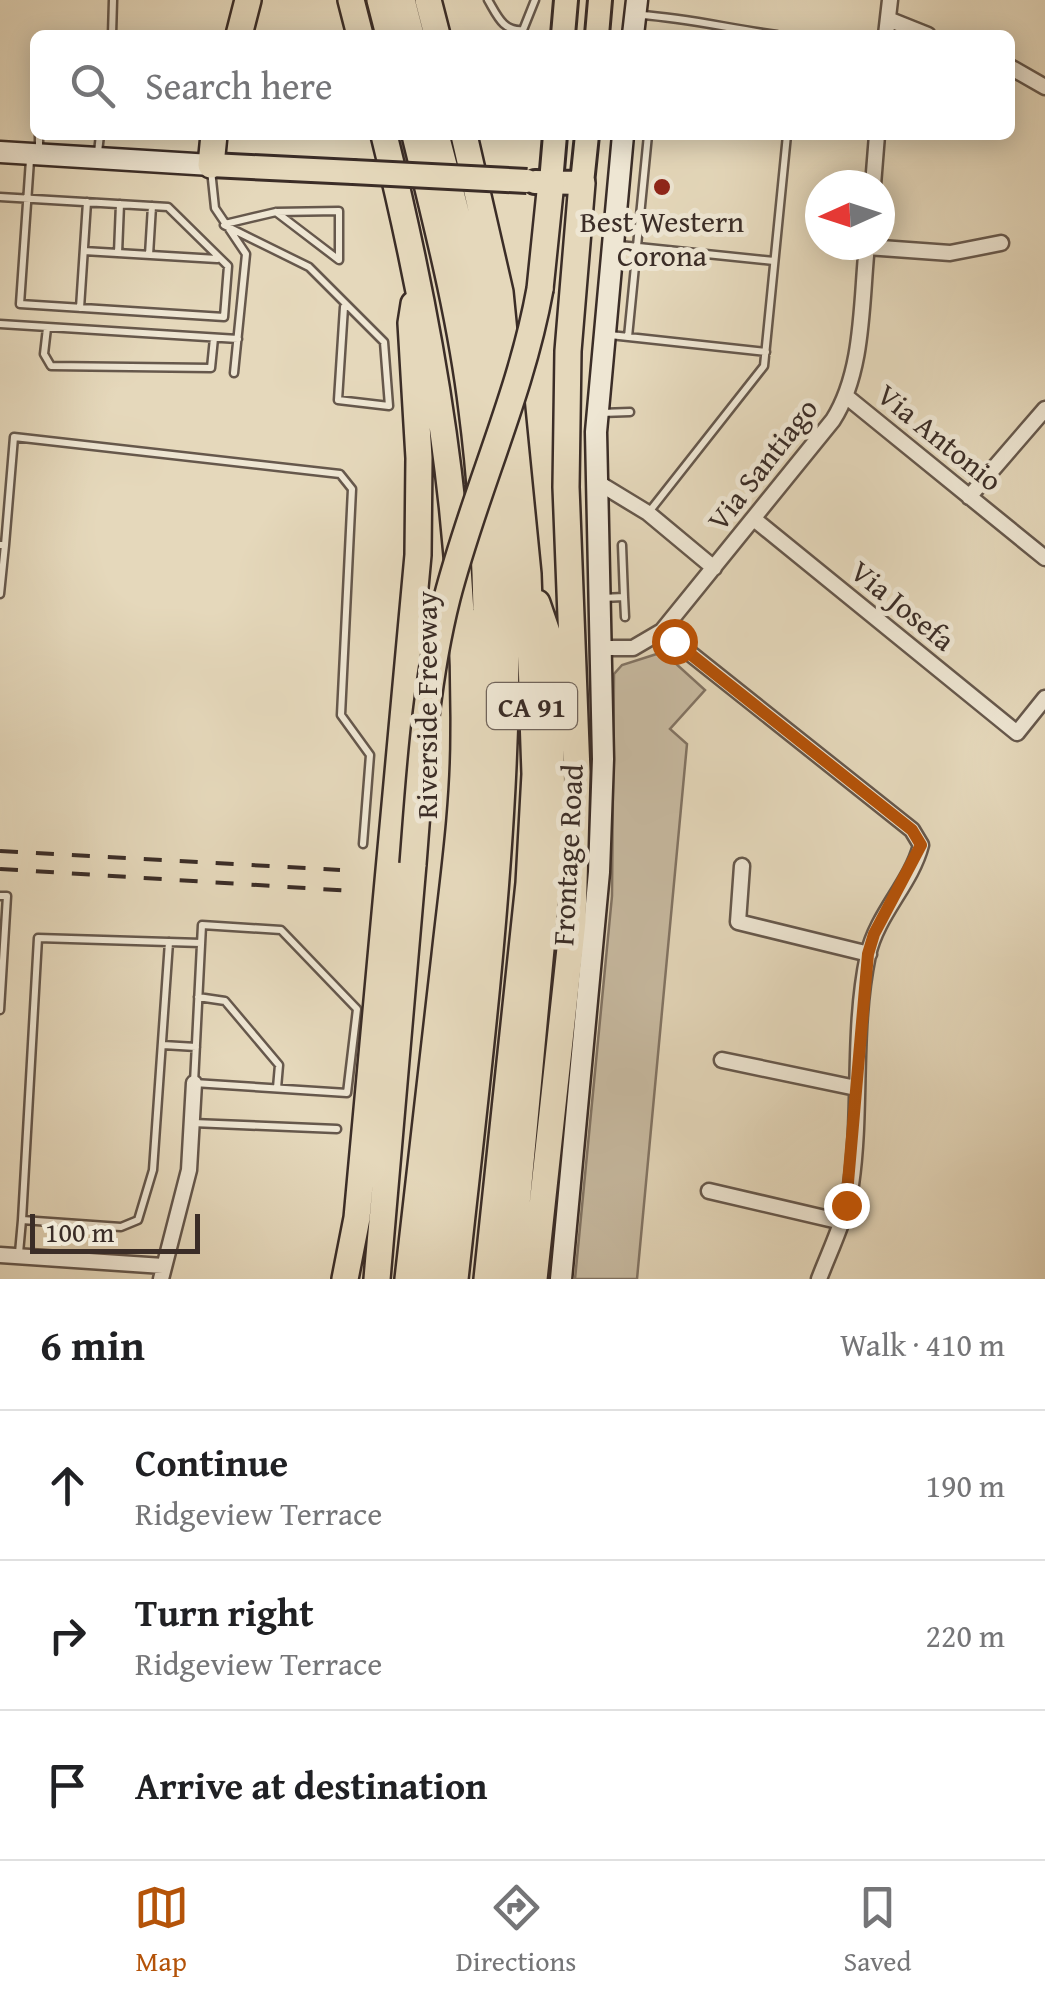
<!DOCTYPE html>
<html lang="en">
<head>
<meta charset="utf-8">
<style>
  body { margin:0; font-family:"Gentium Book Plus",serif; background:#f2f2f2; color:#202124 }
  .compass { position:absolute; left:805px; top:170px; width:90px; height:90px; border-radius:50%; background:#fff; box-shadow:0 5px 25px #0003; rotate:267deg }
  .scale { position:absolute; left:30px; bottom:25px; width:170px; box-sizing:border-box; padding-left:10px; border:5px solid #3b2d27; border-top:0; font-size:28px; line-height:35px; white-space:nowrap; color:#3b2d27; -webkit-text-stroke:8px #eee6d3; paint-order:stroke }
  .stop { position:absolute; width:30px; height:30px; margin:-22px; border:8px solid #b45309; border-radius:50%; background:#fff }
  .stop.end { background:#b45309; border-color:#fff; box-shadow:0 2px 10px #0008 }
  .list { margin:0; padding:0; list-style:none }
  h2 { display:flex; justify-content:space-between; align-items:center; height:130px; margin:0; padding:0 40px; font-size:42px }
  h2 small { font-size:32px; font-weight:400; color:#757577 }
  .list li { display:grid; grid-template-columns:65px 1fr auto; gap:30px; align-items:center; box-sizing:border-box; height:150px; padding:0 40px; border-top:2px solid #e0e0e0 }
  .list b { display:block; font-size:38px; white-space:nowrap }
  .list p { margin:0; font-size:32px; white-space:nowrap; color:#757577 }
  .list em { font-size:32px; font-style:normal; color:#757577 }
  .icon { flex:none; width:55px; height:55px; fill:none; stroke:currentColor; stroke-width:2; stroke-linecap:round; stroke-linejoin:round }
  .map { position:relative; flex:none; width:1045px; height:1279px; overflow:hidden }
  .search { position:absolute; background:#fff; box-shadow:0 5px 25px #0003; left:30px; right:30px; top:30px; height:110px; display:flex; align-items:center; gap:25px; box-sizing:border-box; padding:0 35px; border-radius:15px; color:#757577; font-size:38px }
  .sheet { height:580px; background:#fff }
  nav { display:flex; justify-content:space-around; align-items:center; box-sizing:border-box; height:140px; border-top:2px solid #e0e0e0; background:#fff; font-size:28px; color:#757577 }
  nav a { display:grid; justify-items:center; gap:5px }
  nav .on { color:#b45309 }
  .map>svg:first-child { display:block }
</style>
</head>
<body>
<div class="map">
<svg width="1045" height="1279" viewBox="0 0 1045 1279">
  <rect width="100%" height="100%" fill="#e5d8bb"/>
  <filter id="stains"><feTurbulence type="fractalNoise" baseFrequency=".002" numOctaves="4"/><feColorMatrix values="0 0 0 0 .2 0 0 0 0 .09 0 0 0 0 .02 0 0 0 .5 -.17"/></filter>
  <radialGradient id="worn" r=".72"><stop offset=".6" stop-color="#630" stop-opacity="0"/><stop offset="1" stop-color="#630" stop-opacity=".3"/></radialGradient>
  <path fill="#c8bba2" stroke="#827464" stroke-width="2.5" d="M 663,652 L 705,690 L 670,729 L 687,744 L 637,1279 L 575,1279 L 612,896 L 614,674 L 622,665 Z"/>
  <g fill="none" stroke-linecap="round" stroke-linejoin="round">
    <g stroke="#66584c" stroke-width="11">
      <path id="service" d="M 488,0 C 497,15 503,32 523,30 L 535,0
        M 641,15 C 689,18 730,29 777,35
        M 112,35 L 113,0
        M 98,152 L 100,135
        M 39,153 L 39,135
        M 211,170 L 215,208 L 246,254 L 234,373
        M 0,197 C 56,200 112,204 168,207 L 228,266 L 224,317 L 20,304 L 30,160
        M 225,224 L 276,212 L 339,211 L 339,260 L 276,212
        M 224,225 L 309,267 L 384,342 L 389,406 L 338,400 L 344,307
        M 619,245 L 774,261
        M 84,251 L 217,259
        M 118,253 L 120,204
        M 149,255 L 152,206
        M 80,308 L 87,202
        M 0,324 L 238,339
        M 47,328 L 44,354 L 51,366 L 211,368 L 214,338
        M 610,335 L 766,352
        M 628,337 L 648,135
        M 601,413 L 630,412
        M 649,512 L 764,366 L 787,135
        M 0,545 L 5,545 L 0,594
        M 5,545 L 14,437 L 340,474 L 352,489 L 341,715 L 370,755 L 363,844
        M 624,597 L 625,617
        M 602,598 L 624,597 L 622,545
        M 0,896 L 7,896 L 0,1010
        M 202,925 L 281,930 L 357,1009 L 347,1093 L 194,1083 Z
        M 169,942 L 153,1170 L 138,1220 L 121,1227 L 22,1220 L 38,938 L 201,943
        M 198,997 L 225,1001 L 279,1065 L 277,1088
        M 163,1045 L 196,1047
        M 193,1123 L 337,1129
        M 19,1253 L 22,1220"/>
    </g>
    <g stroke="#66584c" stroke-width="19">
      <path id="minor" d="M 888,19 L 928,35
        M 886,35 L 890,0
        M 1010,67 L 1045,87
        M 873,185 L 877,135
        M 867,247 L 950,253 L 1001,243
        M 847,397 L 1045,558
        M 597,482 L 648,513 L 714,568
        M 969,497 L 1045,409
        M 754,519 L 1017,733 L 1045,698
        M 662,631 L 912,830 L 921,845 C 911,884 877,914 868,955 C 852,1031 862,1109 851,1185 C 846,1218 831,1248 819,1279
        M 602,648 L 633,648 L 662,631 L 833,420 C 864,371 861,302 867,245
        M 742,866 L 738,922 L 869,954
        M 722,1060 L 856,1088
        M 709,1191 L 842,1222
        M 0,1255 L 163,1266
        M 161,1279 L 189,1170 L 194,1083"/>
    </g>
    <g stroke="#3b2d27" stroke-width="25">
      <path id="secondary" d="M 633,35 L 637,0
        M 0,152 L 211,165
        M 561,1279 L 599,872 L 603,759 L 596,432 L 623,135"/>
    </g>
    <g stroke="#3b2d27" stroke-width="28">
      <path id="primary" d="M 563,35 L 566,0
        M 597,35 L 600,0
        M 211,165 L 353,172
        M 535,182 L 582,183 L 587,135
        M 551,182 L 555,135"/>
    </g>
    <g stroke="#3b2d27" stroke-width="30">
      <path id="motorway" d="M 351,0 L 360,35
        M 380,0 L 389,35
        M 402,0 L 411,35
        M 428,0 L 437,35
        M 239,35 L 248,0
        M 384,135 C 433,332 466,532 464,735 C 464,809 453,882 445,955 C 433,1063 420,1171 408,1279
        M 415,135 C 437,225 461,318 472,410 C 510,699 464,992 433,1279
        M 436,135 C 458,218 480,302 491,387 C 529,683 487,984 455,1279
        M 464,135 L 500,292 L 528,574 L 535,774 L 529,883 L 487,1279
        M 211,165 L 214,135
        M 540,289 L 551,182
        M 345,1279 L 357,1218 L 418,555 L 419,458 L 411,323 L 414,304
        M 377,1279 L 413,864
        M 510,1279 L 552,832 L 550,641 L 537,603
        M 534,1279 L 573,921 L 577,772 L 566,487 L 568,351 L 582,183"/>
    </g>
    <use href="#service" stroke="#eee6d3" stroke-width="6"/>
    <use href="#minor" stroke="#eee6d3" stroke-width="14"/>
    <use href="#secondary" stroke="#eee6d3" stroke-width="20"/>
    <use href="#primary" stroke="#e5d8bb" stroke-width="22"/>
    <use href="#motorway" stroke="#e5d8bb" stroke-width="25"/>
    <path stroke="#3b2d27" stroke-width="4" stroke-dasharray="18 18" stroke-linecap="butt" d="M 0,851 L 340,870
      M 0,869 L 353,891"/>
    <g stroke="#3b2d27" stroke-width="28" stroke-linecap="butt">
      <path id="primary-bridge" d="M 353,172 L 527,181"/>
    </g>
    <g stroke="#3b2d27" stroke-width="30" stroke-linecap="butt">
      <path id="motorway-bridge" d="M 413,864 C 420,775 425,685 447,598 C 474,493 521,395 540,289"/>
    </g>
    <use href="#primary-bridge" stroke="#e5d8bb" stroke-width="22"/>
    <use href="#motorway-bridge" stroke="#e5d8bb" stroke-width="25"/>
  </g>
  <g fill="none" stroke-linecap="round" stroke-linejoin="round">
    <path stroke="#b45309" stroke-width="12" d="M 674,641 L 912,830 L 921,845 L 874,934 L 868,954 L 846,1205"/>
  </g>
  <circle fill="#8f2418" stroke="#eee6d3" stroke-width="4" cx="662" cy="187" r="10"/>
  <g text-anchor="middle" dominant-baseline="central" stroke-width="10" stroke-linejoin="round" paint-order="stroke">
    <rect fill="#eee6d3" stroke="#71645b" stroke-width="2.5" x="487" y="683" width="90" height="46" rx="8"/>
    <g font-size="28" font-weight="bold" fill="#3b2d27">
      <text x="532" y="706">CA 91</text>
    </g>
    <g font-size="30" fill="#3b2d27" stroke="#eee6d3">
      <text x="662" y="221">Best Western<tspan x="662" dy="34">Corona</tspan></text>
    </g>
    <g font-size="30" fill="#3b2d27" stroke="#eee6d3">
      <text transform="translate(940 437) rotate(39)">Via Antonio</text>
      <text transform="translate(762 464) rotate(-52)">Via Santiago</text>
      <text transform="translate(903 605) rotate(39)">Via Josefa</text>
      <text transform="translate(426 705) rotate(-90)">Riverside Freeway</text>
      <text transform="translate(567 855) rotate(-87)">Frontage Road</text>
    </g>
  </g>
  <rect width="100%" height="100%" filter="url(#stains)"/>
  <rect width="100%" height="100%" fill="url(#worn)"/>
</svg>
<svg class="compass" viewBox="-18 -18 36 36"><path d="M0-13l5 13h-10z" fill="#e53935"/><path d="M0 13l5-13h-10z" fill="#757577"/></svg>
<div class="scale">100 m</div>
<div class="stop" style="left:674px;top:641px"></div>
<div class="stop end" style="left:846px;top:1205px"></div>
<div class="search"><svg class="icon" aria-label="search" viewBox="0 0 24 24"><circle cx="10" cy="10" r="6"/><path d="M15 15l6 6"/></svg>Search here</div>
</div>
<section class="sheet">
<h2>6 min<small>Walk · 410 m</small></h2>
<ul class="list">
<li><svg class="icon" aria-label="ahead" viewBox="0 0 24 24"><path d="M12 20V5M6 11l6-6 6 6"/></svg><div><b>Continue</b><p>Ridgeview Terrace</p></div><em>190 m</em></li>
<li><svg class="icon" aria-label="right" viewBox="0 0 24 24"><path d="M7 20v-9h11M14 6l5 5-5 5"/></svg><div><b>Turn right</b><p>Ridgeview Terrace</p></div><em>220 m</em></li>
<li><svg class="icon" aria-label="arrive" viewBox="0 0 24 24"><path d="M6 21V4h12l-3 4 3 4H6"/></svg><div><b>Arrive at destination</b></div></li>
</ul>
</section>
<nav>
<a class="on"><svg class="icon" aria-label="map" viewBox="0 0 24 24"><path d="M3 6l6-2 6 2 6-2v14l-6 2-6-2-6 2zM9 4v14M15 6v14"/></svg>Map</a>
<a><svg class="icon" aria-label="directions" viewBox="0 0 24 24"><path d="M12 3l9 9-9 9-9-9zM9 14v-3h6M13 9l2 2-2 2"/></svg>Directions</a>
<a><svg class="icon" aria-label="saved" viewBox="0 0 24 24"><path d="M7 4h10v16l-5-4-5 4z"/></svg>Saved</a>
</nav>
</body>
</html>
